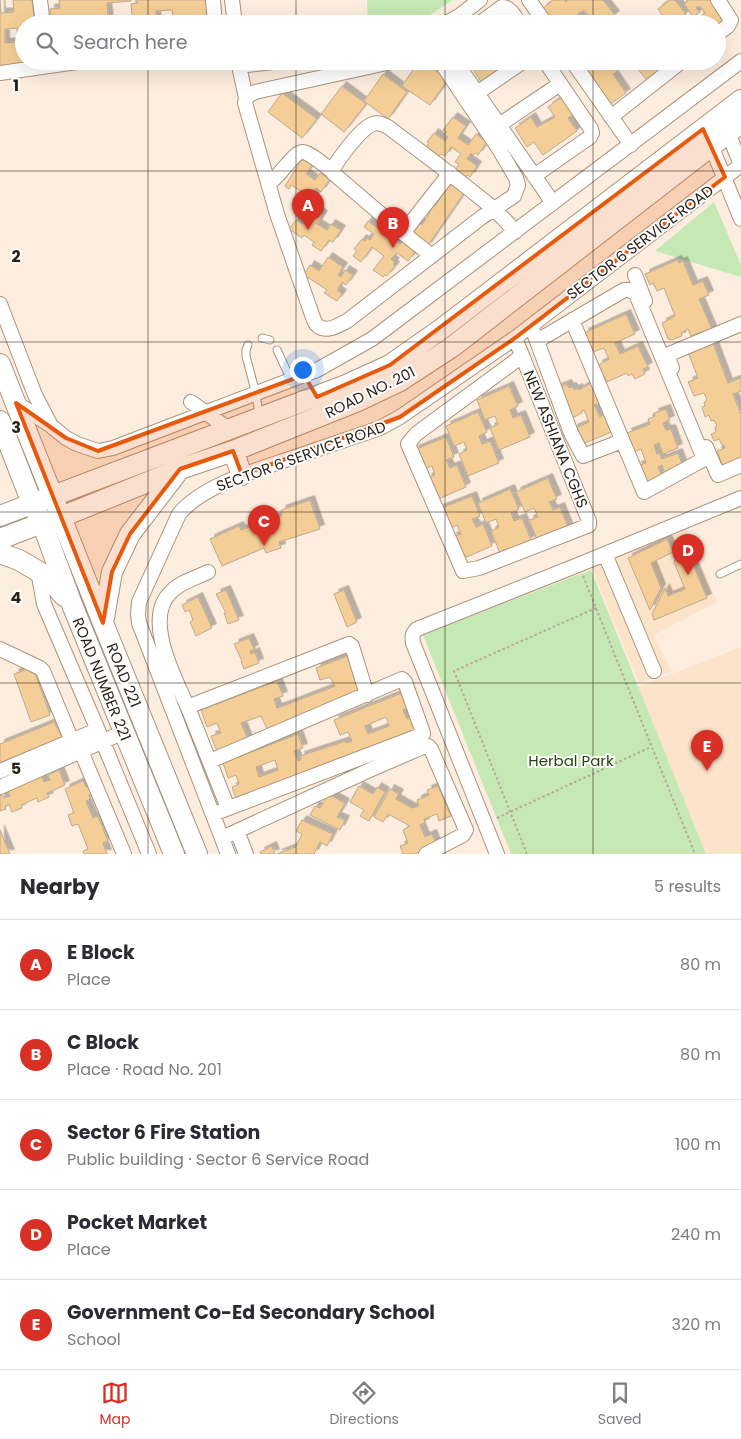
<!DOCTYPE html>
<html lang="en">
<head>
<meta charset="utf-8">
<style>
  body { margin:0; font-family:Poppins,sans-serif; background:#f2f2f3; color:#2b2b33 }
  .you { position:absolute; left:302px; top:369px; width:18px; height:18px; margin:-12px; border:4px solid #fff; border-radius:50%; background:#1a73e8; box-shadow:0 0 0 8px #1a73e833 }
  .badge { display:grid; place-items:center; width:32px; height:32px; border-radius:50%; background:#d93025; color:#fff; font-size:16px; font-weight:700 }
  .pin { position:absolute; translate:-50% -41px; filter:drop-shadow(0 1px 2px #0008) }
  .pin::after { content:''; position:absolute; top:26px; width:18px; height:15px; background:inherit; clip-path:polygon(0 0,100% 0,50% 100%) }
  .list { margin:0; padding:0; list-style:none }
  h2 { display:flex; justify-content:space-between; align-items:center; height:65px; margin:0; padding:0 20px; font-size:21px }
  h2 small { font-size:16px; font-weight:400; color:#7c7c81 }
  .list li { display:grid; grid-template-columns:32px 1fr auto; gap:15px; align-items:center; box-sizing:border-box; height:90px; padding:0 20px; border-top:1px solid #e1e1e2 }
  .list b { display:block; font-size:19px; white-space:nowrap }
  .list p { margin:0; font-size:16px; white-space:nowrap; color:#7c7c81 }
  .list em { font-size:16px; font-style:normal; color:#7c7c81 }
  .icon { flex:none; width:28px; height:28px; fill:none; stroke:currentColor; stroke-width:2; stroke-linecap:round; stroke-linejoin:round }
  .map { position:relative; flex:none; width:741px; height:854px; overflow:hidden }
  .search { position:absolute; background:#fff; box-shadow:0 5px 20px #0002; left:15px; right:15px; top:15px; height:55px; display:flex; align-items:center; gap:12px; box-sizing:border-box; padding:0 18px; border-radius:28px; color:#7c7c81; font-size:19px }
  .sheet { height:515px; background:#fff }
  nav { display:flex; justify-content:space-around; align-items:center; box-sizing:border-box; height:70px; border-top:1px solid #e1e1e2; background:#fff; font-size:14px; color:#7c7c81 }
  nav a { display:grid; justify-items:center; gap:2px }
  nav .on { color:#d93025 }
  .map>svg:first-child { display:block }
</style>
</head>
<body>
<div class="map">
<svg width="741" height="854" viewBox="0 0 741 854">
  <defs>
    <filter id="shadow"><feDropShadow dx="4.5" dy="-4.5" stdDeviation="0" flood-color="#0004"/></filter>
  </defs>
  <rect width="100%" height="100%" fill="#fcedde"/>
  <path fill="#fce4cb" d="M 686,527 L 717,602 L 654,635 L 671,671 L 639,683 L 591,566 Z
    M 741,647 L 741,854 L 706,854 L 638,687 Z"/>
  <path fill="#c6e8b4" d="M 367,0 L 453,0 L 416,24 L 368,24 Z
    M 714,202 L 741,265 L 741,277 L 655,251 Z
    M 591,570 L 706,854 L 511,854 L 423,635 Z"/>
  <path fill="#f4ce96" stroke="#bdaa8f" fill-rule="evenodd" filter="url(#shadow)" d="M 0,0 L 1,13 L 14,12 L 13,0 L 32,0 L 35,24 L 24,24 L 24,61 L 39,61 L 0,69 ZM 17,28 L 18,42 L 5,43 L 5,29 Z
    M 59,0 L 131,0 L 131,1 L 107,3 L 109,24 L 88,24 L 88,20 L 65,22 L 65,24 L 51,24 L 50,9 L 60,8 Z
    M 137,0 L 209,0 L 211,24 L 174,24 L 172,10 L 156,11 L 157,24 L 133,24 L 131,4 L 138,3 Z
    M 553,0 L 565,0 L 566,2 L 568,0 L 603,0 L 615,15 L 604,24 L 601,24 L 597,19 L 594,22 L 584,10 L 578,14 L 586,24 L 563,24 L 555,15 L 550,19 L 542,9 Z
    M 670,0 L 675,0 L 686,14 L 676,21 L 674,18 L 668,23 L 658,9 Z
    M 686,0 L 715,0 L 728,18 L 717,26 L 717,24 L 704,24 L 699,17 L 705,13 L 700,6 L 696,8 L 700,12 L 693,17 L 684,4 L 687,2 Z
    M 508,10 L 518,24 L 488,24 Z
    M 419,61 L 423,61 L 448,79 L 430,105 L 402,86 Z
    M 476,61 L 493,61 L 499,72 L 481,82 L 472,67 L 477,64 Z
    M 576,61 L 631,61 L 613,74 L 626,93 L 609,105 Z
    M 641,61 L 666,61 L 660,66 L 662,69 L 648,81 L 635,66 Z
    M 383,74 L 407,92 L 388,119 L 364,101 Z
    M 342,86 L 366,104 L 344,132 L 321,114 Z
    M 282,93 L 317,119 L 302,138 L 268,112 Z
    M 564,95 L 576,113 L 568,118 L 577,131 L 543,155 L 534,142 L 527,147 L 515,128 L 531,117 L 537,127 L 555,117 L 548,107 Z
    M 453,117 L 466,126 L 458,138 L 468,145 L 476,134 L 487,142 L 478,155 L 475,153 L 473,155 L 471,153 L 467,159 L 477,166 L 470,177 L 467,175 L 465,178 L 455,170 L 459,164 L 455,162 L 461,154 L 451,147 L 445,156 L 441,154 L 439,156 L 426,147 L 429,143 L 427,142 L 434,133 L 445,141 L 448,137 L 444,135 L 447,132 L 443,130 Z
    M 302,159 L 312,165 L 306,174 L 315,180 L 320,173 L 330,179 L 321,192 L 316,188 L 314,191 L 317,194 L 310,205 L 299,197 L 302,192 L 291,185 L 289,189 L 285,186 Z
    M 449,183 L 464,193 L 427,247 L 410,235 L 419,222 L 422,225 L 431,211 L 428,209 L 432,204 L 435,206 Z
    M 314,209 L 323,215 L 317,224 L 327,230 L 331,224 L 341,230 L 333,242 L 329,240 L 321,251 L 312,245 L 314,242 L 304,235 L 302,238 L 289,229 L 296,220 L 303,224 Z
    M 368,221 L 400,244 L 403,241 L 416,250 L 408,261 L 397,253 L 391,259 L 395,262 L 393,264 L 395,266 L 387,276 L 385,275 L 383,277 L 373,270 L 384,256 L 372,247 L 361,262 L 353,256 L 357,251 L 354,249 L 362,239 L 365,241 L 367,238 L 370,240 L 374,234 L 364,227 Z
    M 328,257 L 343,267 L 338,275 L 341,277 L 345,270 L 353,275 L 346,285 L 342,282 L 337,290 L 342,294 L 337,301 L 324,293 L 327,290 L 304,275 L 310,265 L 319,271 Z
    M 677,260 L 679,263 L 683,261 L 693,285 L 703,281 L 709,295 L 699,299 L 713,332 L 703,337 L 701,332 L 691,336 L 688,329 L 681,333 L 682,336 L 672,340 L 668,339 L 662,323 L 675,316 L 664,288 L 657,291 L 653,283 L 650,285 L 645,274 Z
    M 626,314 L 635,334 L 615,343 L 620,354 L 638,346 L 648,367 L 643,369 L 645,374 L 635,379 L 632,374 L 628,376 L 627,373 L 607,382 L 598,365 L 609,359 L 604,348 L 593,352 L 584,333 Z
    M 713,343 L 728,383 L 741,378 L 741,391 L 733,394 L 741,414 L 741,463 L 724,470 L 717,451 L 725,448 L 724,445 L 722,445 L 719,439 L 714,441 L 711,434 L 716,432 L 715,427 L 717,426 L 714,420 L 711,421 L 709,415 L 705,417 L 702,407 L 705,406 L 704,402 L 707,400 L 704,393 L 694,396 L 688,382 L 698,378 L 688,352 Z
    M 593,382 L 602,402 L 594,405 L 600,417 L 606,412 L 614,431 L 580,445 L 573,429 L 589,422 L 584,410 L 581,411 L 582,413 L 572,418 L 557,388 L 567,384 L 569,388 L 572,387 L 574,390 L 578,388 L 579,390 Z
    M 509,386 L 518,406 L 510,410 L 513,418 L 521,415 L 530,437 L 499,450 L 490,428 L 498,424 L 495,416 L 485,420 L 477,400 Z
    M 666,409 L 670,420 L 663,423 L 666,430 L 671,429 L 678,448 L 663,454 L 659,443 L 654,445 L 657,454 L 659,453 L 662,459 L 678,453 L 684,469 L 666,476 L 662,465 L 658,467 L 662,477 L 644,484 L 637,466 L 646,463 L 641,449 L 634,452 L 627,433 L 650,424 L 648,419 L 655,416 L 654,413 Z
    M 478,412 L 487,432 L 479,436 L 482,444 L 490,441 L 499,463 L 468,476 L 459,454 L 467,450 L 464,442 L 454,446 L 446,426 Z
    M 446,437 L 454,457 L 446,460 L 450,468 L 457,465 L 466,487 L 436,500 L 427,478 L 435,475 L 432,466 L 422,470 L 414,450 Z
    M 548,478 L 557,499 L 549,502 L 553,510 L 560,507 L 569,529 L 538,542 L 529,520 L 538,517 L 534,508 L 525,512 L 516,492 Z
    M 510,489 L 519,509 L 511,513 L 514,521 L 522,518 L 531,540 L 500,553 L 491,531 L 499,527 L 496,519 L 486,523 L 478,503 Z
    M 472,496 L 480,516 L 472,519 L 476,527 L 483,524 L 492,546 L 462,559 L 452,537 L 461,534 L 457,525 L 448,529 L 439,509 Z
    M 310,500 L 320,529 L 279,542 L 281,548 L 266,553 L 264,548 L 222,566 L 210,539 L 239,526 L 241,530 L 282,515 L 281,510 Z
    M 667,539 L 673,552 L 651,563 L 661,588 L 650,610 L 628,558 Z
    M 685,546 L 707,598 L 654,620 L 652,614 L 665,588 L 668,596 L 685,589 L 674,562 L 682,547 Z
    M 226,590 L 239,620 L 228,624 L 224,613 L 226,613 L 216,594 Z
    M 344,590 L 357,622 L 347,627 L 334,594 Z
    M 198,597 L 212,628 L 196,636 L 190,622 L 193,620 L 189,610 L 185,612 L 182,605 Z
    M 249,638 L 254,649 L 250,651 L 251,654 L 255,652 L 259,663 L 244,669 L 241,661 L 242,661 L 234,644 Z
    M 350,655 L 362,693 L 269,733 L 261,716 L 241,723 L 249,742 L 218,754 L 211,736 L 221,733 L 217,723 L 207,727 L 201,710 L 277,681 L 283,696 L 274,699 L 277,708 L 286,705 L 335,686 L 330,677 L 320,680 L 316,668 Z
    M 33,667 L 50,715 L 31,722 L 14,674 Z
    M 404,692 L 410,707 L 403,710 L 407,719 L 413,716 L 418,729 L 236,799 L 232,787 L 239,784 L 236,775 L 228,778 L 223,763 L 298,734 L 303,748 L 294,751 L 298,761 L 301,760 L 300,756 L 346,741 L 346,743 L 352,741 L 348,732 L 340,735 L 334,720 ZM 386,717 L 389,726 L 368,734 L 365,726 ZM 275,760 L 278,770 L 259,777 L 256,767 Z
    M 54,722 L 62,737 L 0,764 L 0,744 Z
    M 59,770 L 65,785 L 47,793 L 49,797 L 38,802 L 37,798 L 21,805 L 22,808 L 12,812 L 9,804 L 5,806 L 6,809 L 0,811 L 0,795 L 2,795 L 4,798 L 10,796 L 7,789 L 41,775 L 44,782 L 50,780 L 48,775 Z
    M 83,781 L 86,787 L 89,786 L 92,794 L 89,795 L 90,799 L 86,801 L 93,818 L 98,816 L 108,841 L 103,843 L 107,854 L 84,854 L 83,851 L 88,849 L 78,824 L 72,826 L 68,815 L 74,813 L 65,789 Z
    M 359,786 L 373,794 L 377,787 L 385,792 L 369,821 L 360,816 L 364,810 L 350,802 Z
    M 438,786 L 451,816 L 439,821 L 437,814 L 424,819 L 425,823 L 420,825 L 425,837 L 432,834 L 436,844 L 415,854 L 403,854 L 400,846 L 408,843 L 403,830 L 410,826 L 388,814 L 383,822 L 374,817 L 390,789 L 399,794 L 396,799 L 412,808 L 419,806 L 417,800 L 429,795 L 427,790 Z
    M 328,794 L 345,803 L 337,817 L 345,820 L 340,830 L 310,815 L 315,806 L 320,808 Z
    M 302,820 L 333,834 L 327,846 L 320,842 L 314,854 L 277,854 L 295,847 L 295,848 L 302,834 L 296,831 Z
    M 0,830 L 10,854 L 0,854 Z
    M 272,846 L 275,854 L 261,854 L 260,852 Z"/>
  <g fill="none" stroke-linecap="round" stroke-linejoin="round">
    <g stroke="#aa937b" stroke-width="9">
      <path id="lane" d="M 262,338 L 270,340
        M 248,345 L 246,350 L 246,356 L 256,394 L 259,415
        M 277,350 L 291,380
        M 720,574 L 741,564"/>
    </g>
    <g stroke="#aa937b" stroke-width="16">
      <path id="street" d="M 40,0 L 43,24
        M 213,0 L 215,24
        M 232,0 L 235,24
        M 529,0 L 546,24
        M 444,24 L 459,16 L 480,0
        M 479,24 L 502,7 C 511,7 515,17 519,24
        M 717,34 L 728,26 L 731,20 L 718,0
        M 238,61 L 239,66 L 282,61
        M 396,61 L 255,92 C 249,95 246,97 245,103 L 277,214 L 311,312 C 312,315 314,321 316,324 C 324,334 338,326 347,321 L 482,217 L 514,196 L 518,185 L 516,178 L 499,149 L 440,61
        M 455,61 L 553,203
        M 572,61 L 631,145
        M 239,66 L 246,98
        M 0,73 L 84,61
        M 477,93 L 524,61
        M 611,117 L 682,61
        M 499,125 L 560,84
        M 725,125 L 741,165
        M 708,138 L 741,219
        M 534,176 L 590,137 L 592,133 L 591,129 L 545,61
        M 269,183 C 279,178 294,151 303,152 C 311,153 325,166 332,171
        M 403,233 L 450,173
        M 432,256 L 403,233 L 334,174 L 332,171 C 338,159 361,128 373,124 C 378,122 383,124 388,127 C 413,146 439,165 464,185 C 483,200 500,212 515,232
        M 635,275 L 645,301
        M 0,304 L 35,395 L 50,424
        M 534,333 L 571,433 L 583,456 L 622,441
        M 515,338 L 589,521 L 589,525 L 587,526 L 479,568 L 463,571 L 408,444 L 416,434 L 522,356
        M 537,341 L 624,290 L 630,290 L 636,294 L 704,459 L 644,492 L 572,320
        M 672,368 L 667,355 L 741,324
        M 191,402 L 230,430
        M 16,403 L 50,425 L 66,438 L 77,444 L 98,451 L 113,448 L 317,370 L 372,339 L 741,61
        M 706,447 L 718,475 L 741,465
        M 605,554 L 654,671
        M 38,571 L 44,604 L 103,742 L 149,854
        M 0,649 L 40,668 L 43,671 L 72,741
        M 189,710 C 176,680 142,619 171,592 C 180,582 196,578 208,572
        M 81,751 L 124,854
        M 210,761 L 402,679 L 405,682 L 422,730 L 423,734 L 408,740 L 213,814
        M 0,771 L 97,730
        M 0,787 L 124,732
        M 228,808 L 189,710 L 190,706 L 349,644 L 352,646 L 367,695
        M 237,831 L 246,854
        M 222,838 L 372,769 L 425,746 L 428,746 L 431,749 L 466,830 L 463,835 L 426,854
        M 228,854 L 139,623 L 138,614 L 139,602 L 179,514 C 203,485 257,470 292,458 C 321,448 350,438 380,428 L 400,417 L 515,338 L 741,165
        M 497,854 L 413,643 C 412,636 412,634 417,629 L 578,565 L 741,498"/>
    </g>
    <g stroke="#aa937b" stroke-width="22">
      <path id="secondary" d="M 0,364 L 103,623 L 197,854
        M 0,421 L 32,503 L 42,523 L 73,607 L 174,854
        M 233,451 L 242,475
        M 0,516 L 346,385 L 390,365 L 440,330 L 741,100
        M 0,539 L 42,523 L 61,517 L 180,469 L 233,451 L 358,401 L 400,381 L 452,347 L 741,123
        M 0,553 L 19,560 L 48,577 L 64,596
        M 103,623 L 112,572 L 130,534 L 180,469"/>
    </g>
    <path stroke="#b5a89b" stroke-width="2" stroke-dasharray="2.5 2.5" stroke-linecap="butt" d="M 583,576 L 695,854
      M 497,818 L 651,747
      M 527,854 L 454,671 L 596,608"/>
    <use href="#lane" stroke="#fff" stroke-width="7"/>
    <use href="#street" stroke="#fff" stroke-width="14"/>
    <use href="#secondary" stroke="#fff" stroke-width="20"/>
  </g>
  <path fill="#e8590c" fill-opacity="0.2" stroke="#e8590c" stroke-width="4" stroke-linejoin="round" d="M 703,129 L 725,177 L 515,338 L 400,417 L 242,475 L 233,451 L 180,469 L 130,534 L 112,572 L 103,623 L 16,403 L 66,438 L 98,451 L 304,375 L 317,397 L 390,365 Z"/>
  <path fill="none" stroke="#2a2118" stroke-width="1" stroke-opacity="0.55" d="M 148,0 L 148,24M 296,0 L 296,24M 445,0 L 445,24M 593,0 L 593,24M 148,61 L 148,854M 296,61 L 296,854M 445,61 L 445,854M 593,61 L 593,854M 0,171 L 741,171M 0,342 L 741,342M 0,512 L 741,512M 0,683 L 741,683"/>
  <g text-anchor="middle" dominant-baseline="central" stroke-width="4" stroke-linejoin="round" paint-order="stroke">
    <g font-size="15" fill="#2a2118" stroke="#fff">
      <text transform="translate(640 242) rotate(-37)">SECTOR 6 SERVICE ROAD</text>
      <text transform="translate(370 392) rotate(-26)">ROAD NO. 201</text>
      <text transform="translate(556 439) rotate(68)">NEW ASHIANA CGHS</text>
      <text transform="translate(301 456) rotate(-20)">SECTOR 6 SERVICE ROAD</text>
      <text transform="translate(124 675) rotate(68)">ROAD 221</text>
      <text transform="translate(102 679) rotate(68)">ROAD NUMBER 221</text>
    </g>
    <g font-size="15" fill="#26460d" stroke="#fff">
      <text x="571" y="760">Herbal Park</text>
    </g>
  </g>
  <g font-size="16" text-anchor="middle" font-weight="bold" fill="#2a2118" stroke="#fff" stroke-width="4" stroke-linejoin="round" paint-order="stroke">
    <text x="16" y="91">1</text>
    <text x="16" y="262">2</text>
    <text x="16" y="433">3</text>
    <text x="16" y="603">4</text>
    <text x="16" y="774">5</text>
  </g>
</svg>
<div class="you"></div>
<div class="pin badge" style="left:308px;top:230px">A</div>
<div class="pin badge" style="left:393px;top:248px">B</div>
<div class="pin badge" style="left:264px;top:546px">C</div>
<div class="pin badge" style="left:688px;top:575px">D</div>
<div class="pin badge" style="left:707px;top:771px">E</div>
<div class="search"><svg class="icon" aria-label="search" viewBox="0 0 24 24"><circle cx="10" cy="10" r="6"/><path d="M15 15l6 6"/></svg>Search here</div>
</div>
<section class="sheet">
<h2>Nearby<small>5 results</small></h2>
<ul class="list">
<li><span class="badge">A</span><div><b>E Block</b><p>Place</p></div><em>80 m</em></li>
<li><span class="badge">B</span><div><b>C Block</b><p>Place · Road No. 201</p></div><em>80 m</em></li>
<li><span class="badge">C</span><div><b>Sector 6 Fire Station</b><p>Public building · Sector 6 Service Road</p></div><em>100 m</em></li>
<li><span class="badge">D</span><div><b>Pocket Market</b><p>Place</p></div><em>240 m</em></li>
<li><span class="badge">E</span><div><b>Government Co-Ed Secondary School</b><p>School</p></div><em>320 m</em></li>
</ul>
</section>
<nav>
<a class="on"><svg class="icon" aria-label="map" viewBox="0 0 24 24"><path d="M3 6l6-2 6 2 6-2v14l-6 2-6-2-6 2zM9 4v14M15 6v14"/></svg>Map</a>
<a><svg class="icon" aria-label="directions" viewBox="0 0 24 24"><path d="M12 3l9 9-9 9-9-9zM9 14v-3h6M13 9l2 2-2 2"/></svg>Directions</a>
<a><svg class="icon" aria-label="saved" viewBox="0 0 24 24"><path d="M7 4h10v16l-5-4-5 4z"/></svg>Saved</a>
</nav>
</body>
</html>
